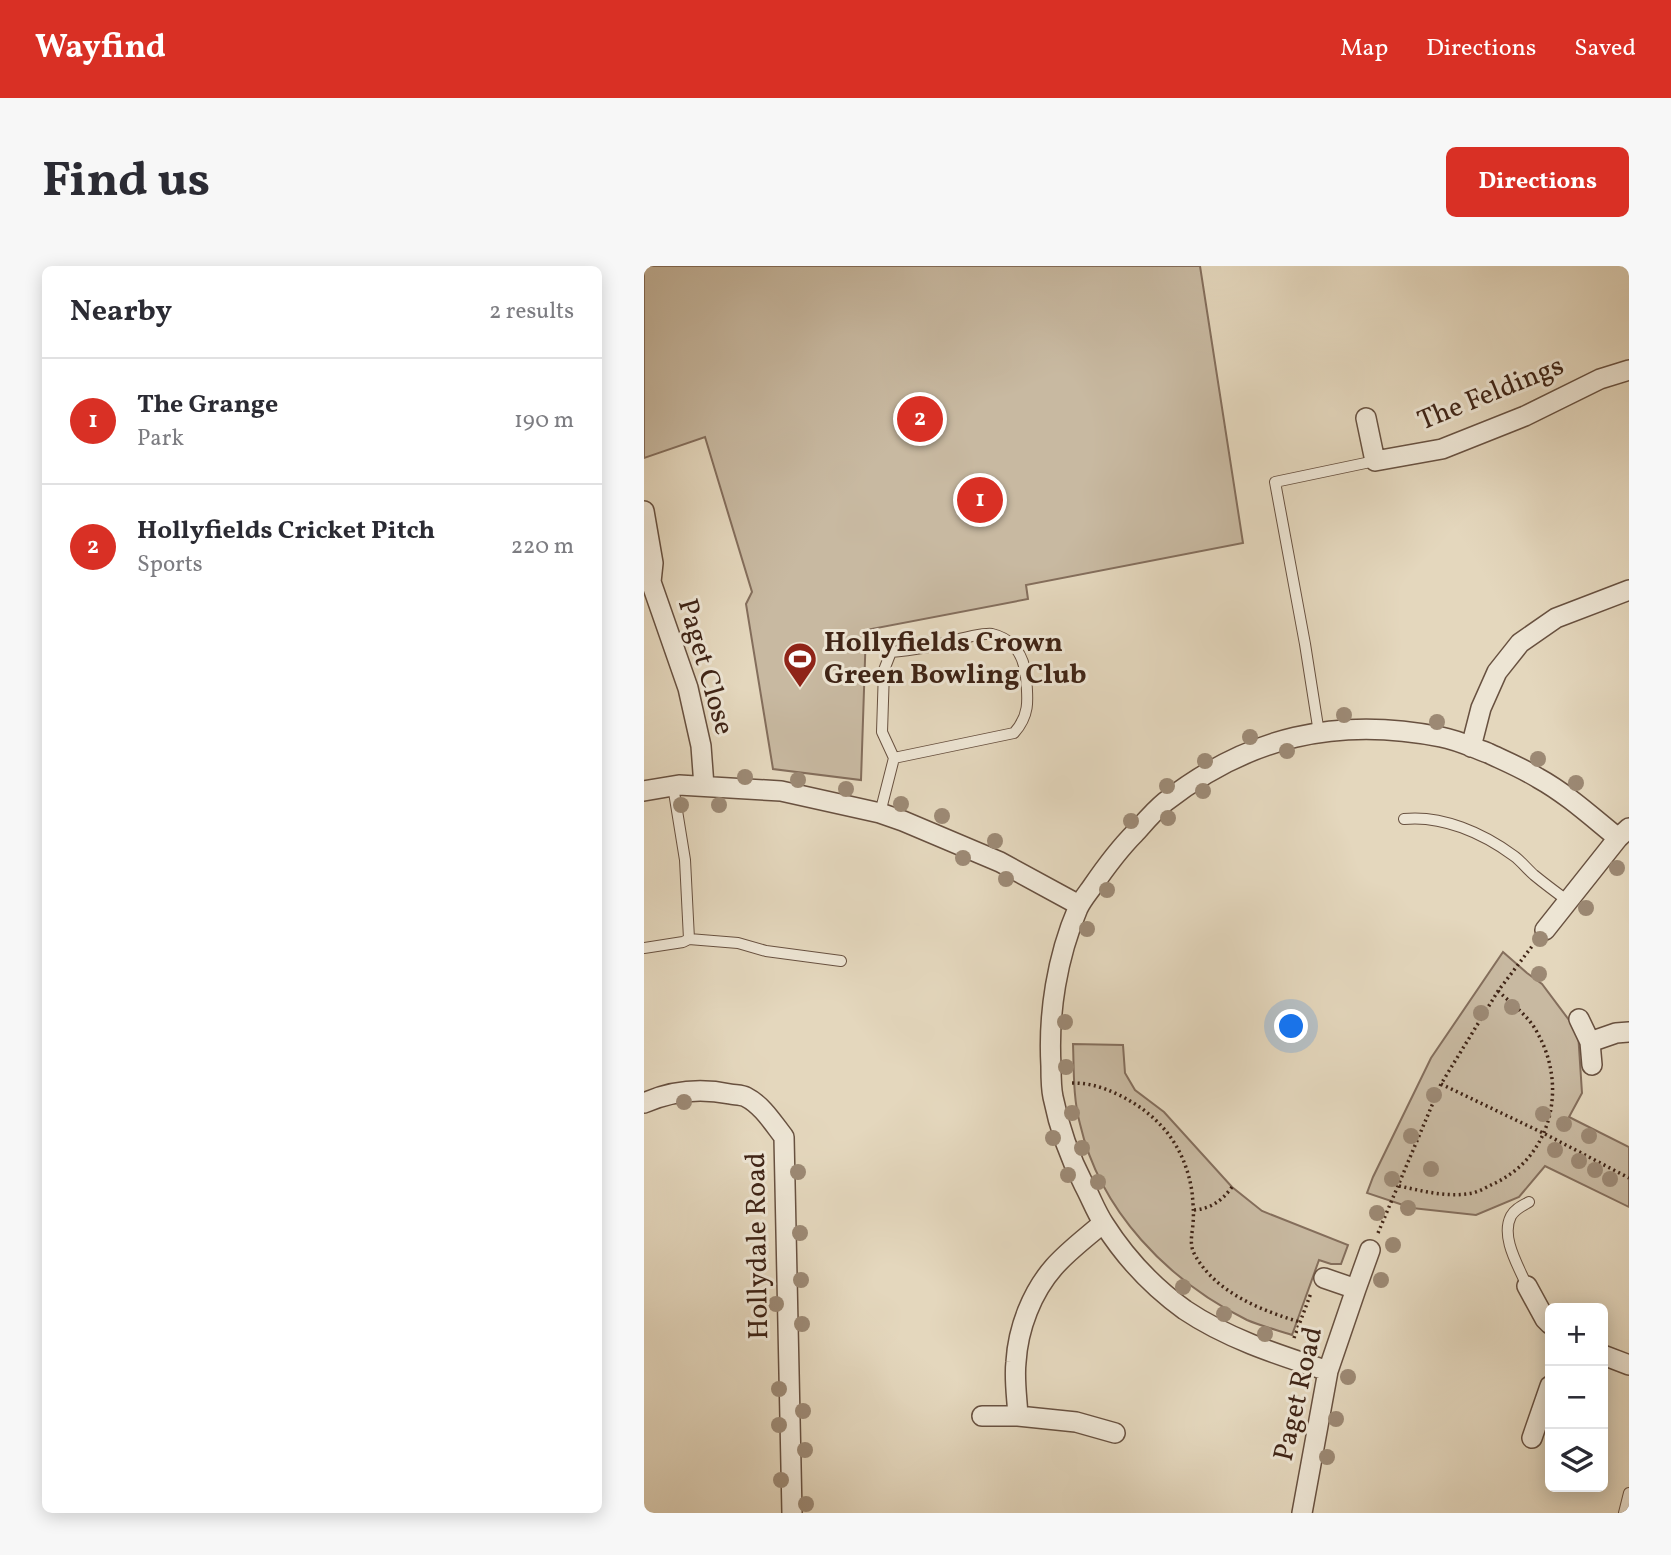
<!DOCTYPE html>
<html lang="en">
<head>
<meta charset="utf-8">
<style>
  body { margin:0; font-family:Vollkorn,serif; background:#f7f7f7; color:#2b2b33 }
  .controls { position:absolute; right:21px; bottom:21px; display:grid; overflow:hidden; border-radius:10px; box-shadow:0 4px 18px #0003 }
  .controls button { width:63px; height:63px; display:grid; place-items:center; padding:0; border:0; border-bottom:2px solid #e1e1e2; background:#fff; color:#2b2b33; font:35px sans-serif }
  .you { position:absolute; left:648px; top:761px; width:24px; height:24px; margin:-18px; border:5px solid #fff; border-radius:50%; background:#1a73e8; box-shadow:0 0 0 10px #1a73e833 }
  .badge { display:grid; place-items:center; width:46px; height:46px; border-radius:50%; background:#d93025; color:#fff; font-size:23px; font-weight:700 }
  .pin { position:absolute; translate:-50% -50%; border:4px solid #fff; box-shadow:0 2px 7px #0006 }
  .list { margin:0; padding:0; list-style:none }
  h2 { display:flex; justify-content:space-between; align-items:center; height:91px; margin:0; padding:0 28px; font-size:30px }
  h2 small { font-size:23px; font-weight:400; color:#7c7c81 }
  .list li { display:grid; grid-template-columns:46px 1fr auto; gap:21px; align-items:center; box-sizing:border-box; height:126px; padding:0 28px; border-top:2px solid #e1e1e2 }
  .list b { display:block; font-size:26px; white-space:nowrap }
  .list p { margin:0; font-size:23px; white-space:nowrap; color:#7c7c81 }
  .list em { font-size:23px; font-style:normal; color:#7c7c81 }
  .icon { flex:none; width:38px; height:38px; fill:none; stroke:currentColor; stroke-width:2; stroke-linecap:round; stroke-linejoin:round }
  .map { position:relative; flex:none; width:985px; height:1247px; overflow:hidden; border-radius:10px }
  header { display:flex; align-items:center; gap:42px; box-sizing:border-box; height:98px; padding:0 35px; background:#d93025; color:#fff }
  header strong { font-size:33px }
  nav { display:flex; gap:38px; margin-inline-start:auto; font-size:24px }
  .intro { display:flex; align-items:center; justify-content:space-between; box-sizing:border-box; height:168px; padding:0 42px }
  h1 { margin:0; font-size:49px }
  .button { padding:18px 32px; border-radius:10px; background:#d93025; color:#fff; font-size:24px; font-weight:700 }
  main { display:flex; gap:42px; padding:0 42px }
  aside { flex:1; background:#fff; border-radius:10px; box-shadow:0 4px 18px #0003 }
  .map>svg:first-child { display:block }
</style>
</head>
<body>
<header>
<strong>Wayfind</strong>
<nav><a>Map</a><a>Directions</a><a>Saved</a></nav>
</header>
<div class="intro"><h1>Find us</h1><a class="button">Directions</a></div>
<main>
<aside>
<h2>Nearby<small>2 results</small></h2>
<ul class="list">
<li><span class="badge">1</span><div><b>The Grange</b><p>Park</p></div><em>190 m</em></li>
<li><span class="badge">2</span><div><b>Hollyfields Cricket Pitch</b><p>Sports</p></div><em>220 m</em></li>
</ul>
</aside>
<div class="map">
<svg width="985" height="1247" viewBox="0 0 985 1247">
  <rect width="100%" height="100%" fill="#e4d7bd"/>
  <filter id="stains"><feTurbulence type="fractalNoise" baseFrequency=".00286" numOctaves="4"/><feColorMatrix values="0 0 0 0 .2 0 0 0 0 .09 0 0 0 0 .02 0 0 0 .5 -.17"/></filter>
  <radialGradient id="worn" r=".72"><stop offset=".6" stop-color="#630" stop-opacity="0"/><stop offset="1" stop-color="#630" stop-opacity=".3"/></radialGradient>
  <path fill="#c8b9a1" stroke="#846e5c" stroke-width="2" d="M 0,0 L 556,0 L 599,277 L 382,319 L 384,333 L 222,364 L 217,514 L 129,503 L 102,338 L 108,326 L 61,171 L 0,192 Z
    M 859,686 L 883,707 L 898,718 L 934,766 L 938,827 L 925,851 L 985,881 L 985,941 L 901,900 L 875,931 L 832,949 L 768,942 L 723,927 L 729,911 L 787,792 Z
    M 429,778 L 479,779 L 481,807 L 491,824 L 520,846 L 588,921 L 618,945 L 704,979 L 697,998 L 687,998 L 675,994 L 648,1069 C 633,1064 617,1060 603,1054 C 524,1015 456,945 436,858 C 429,832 430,805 429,778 Z"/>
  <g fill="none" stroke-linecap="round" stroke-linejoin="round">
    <g stroke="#685140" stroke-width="12">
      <path id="service" d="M 675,467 L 661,378 L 631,216 L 731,195
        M 29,520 L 41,594 L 45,673
        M 236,547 L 250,492 L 238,466 L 240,404 L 247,386 C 259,385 272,383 284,381 C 298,378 336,366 348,368 C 370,373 380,390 382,411 C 384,434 386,449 370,467 L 250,492
        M 760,553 C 798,549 839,567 870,590 C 877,595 883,603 890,609 C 901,618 913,627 924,635
        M 0,682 L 39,676 L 45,673 L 94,677 L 122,685 L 197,695
        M 883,1020 C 875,1001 856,971 867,950 C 871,943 878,940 885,936
        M 980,1247 L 985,1227"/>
    </g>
    <g stroke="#685140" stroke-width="22">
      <path id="minor" d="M 722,152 L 731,195 L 798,183 L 881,150 L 956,113 L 985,104
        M 0,245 L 9,297 L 7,316 L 44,422 L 57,480 L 60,520
        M 827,481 L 837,442 L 853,406 L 876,377 L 912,352 L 985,324
        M 0,525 L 35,519 L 137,525 L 236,547 L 259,555 L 356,596 L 435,639
        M 901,664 L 974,572 L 985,562
        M 935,753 L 946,776 L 972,767 L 985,766
        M 946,776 L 948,799
        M 0,837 C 27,825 57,822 86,828 C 91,829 98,829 102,831 C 118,839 129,857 140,871 L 148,1247
        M 459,957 C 443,971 424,985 410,1001 C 388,1026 374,1062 372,1096 C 370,1113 373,1132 374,1150 L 432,1156 L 471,1167
        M 680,1012 L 712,1023
        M 883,1020 L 901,1053 L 906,1058
        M 959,1089 L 985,1099
        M 684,1105 C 635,1089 584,1073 541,1044 C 509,1021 481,991 460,958 C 452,946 447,932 440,919 C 426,892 415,861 409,831 C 407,822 407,810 407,800 C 404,747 413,691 434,642 C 438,634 443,628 448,621 C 461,602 474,584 491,567 C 500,557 510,545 521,536 C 604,471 693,450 797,471 C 813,474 828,481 844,487 C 861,495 878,502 894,512 C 923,528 948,551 974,572
        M 338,1150 L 374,1150
        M 888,1172 L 906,1120
        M 658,1247 L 684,1105 L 712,1023 L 726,984"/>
    </g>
    <path stroke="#3f2416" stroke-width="3.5" stroke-dasharray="2 3.5" stroke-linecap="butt" d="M 428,817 C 445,817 458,821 473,828 C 515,848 541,880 548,926 C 549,936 550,947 549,958 C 548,969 545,979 551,989 C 571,1026 618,1045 656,1056
      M 797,818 L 901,868 L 985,912
      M 755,920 C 779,925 804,932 829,927 C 836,925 843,921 849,918 C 907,892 924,822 894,768 C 885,750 868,738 854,725
      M 550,944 C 566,943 578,935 588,921
      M 734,967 L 797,818 L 854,725 L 889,679
      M 650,1072 L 667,1027"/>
    <use href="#service" stroke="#ede5d4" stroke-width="10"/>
    <use href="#minor" stroke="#ede5d4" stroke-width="19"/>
  </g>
  <g fill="#9c8974">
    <circle cx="700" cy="449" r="8"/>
    <circle cx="793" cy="456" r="8"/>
    <circle cx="606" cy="471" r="8"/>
    <circle cx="643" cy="485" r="8"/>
    <circle cx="894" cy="493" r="8"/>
    <circle cx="561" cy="495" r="8"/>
    <circle cx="101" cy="511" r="8"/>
    <circle cx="154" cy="514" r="8"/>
    <circle cx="932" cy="517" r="8"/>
    <circle cx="523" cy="520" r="8"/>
    <circle cx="202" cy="523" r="8"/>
    <circle cx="559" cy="525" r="8"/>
    <circle cx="257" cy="538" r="8"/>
    <circle cx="37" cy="539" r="8"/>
    <circle cx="75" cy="539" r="8"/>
    <circle cx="298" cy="550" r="8"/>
    <circle cx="524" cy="552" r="8"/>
    <circle cx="487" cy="555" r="8"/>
    <circle cx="351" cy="575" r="8"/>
    <circle cx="319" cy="592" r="8"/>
    <circle cx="973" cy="602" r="8"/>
    <circle cx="362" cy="613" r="8"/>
    <circle cx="463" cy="624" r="8"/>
    <circle cx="942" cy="642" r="8"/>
    <circle cx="443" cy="663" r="8"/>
    <circle cx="896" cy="673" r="8"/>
    <circle cx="895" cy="708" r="8"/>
    <circle cx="868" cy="741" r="8"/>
    <circle cx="837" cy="747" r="8"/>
    <circle cx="421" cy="756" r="8"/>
    <circle cx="422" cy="801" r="8"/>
    <circle cx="790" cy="829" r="8"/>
    <circle cx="40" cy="836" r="8"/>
    <circle cx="428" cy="847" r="8"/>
    <circle cx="899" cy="848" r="8"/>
    <circle cx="920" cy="858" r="8"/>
    <circle cx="767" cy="870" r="8"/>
    <circle cx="945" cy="870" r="8"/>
    <circle cx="409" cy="872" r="8"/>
    <circle cx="438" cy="882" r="8"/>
    <circle cx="911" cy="884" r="8"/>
    <circle cx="935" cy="895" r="8"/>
    <circle cx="787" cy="903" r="8"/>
    <circle cx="951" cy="904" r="8"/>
    <circle cx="154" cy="906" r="8"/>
    <circle cx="424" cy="909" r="8"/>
    <circle cx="748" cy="913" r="8"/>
    <circle cx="966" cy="913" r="8"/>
    <circle cx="454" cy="916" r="8"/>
    <circle cx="764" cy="942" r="8"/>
    <circle cx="733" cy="947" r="8"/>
    <circle cx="156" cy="967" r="8"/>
    <circle cx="749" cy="979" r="8"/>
    <circle cx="157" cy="1014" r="8"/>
    <circle cx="737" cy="1014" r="8"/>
    <circle cx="539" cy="1021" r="8"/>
    <circle cx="132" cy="1038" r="8"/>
    <circle cx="580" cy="1048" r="8"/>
    <circle cx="158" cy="1058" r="8"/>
    <circle cx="621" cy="1068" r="8"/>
    <circle cx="704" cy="1111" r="8"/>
    <circle cx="135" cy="1123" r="8"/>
    <circle cx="159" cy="1145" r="8"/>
    <circle cx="692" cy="1153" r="8"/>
    <circle cx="135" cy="1159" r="8"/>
    <circle cx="161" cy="1184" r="8"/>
    <circle cx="683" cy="1191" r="8"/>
    <circle cx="137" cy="1214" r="8"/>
    <circle cx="162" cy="1238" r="8"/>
  </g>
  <defs>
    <g id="stadium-pin" transform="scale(1.75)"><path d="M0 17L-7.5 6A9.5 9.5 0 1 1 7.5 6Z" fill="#8f2418" stroke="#ede5d4"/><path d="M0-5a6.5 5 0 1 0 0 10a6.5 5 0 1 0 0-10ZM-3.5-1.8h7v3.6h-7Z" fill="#fff"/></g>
  </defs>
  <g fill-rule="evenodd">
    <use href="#stadium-pin" x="156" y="393"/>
  </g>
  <g text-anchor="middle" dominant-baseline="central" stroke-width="6" stroke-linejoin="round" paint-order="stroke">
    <g font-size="28" fill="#3f2416" stroke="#ede5d4">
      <text transform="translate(847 128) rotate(-22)">The Feldings</text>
      <text transform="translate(61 401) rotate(74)">Paget Close</text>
      <text transform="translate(114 980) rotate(-91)">Hollydale Road</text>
      <text transform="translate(655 1128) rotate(-77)">Paget Road</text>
    </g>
    <g font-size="28" font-weight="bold" fill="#3f2416" stroke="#ede5d4" text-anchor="start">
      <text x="180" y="377">Hollyfields Crown<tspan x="180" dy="32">Green Bowling Club</tspan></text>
    </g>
  </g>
  <rect width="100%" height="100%" filter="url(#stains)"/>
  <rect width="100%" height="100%" fill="url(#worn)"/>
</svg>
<div class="controls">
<button>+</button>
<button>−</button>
<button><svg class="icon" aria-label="layers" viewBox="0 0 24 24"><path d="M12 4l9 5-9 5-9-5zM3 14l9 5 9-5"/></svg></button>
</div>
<div class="you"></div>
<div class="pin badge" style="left:336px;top:234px">1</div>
<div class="pin badge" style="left:276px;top:153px">2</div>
</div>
</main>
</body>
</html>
